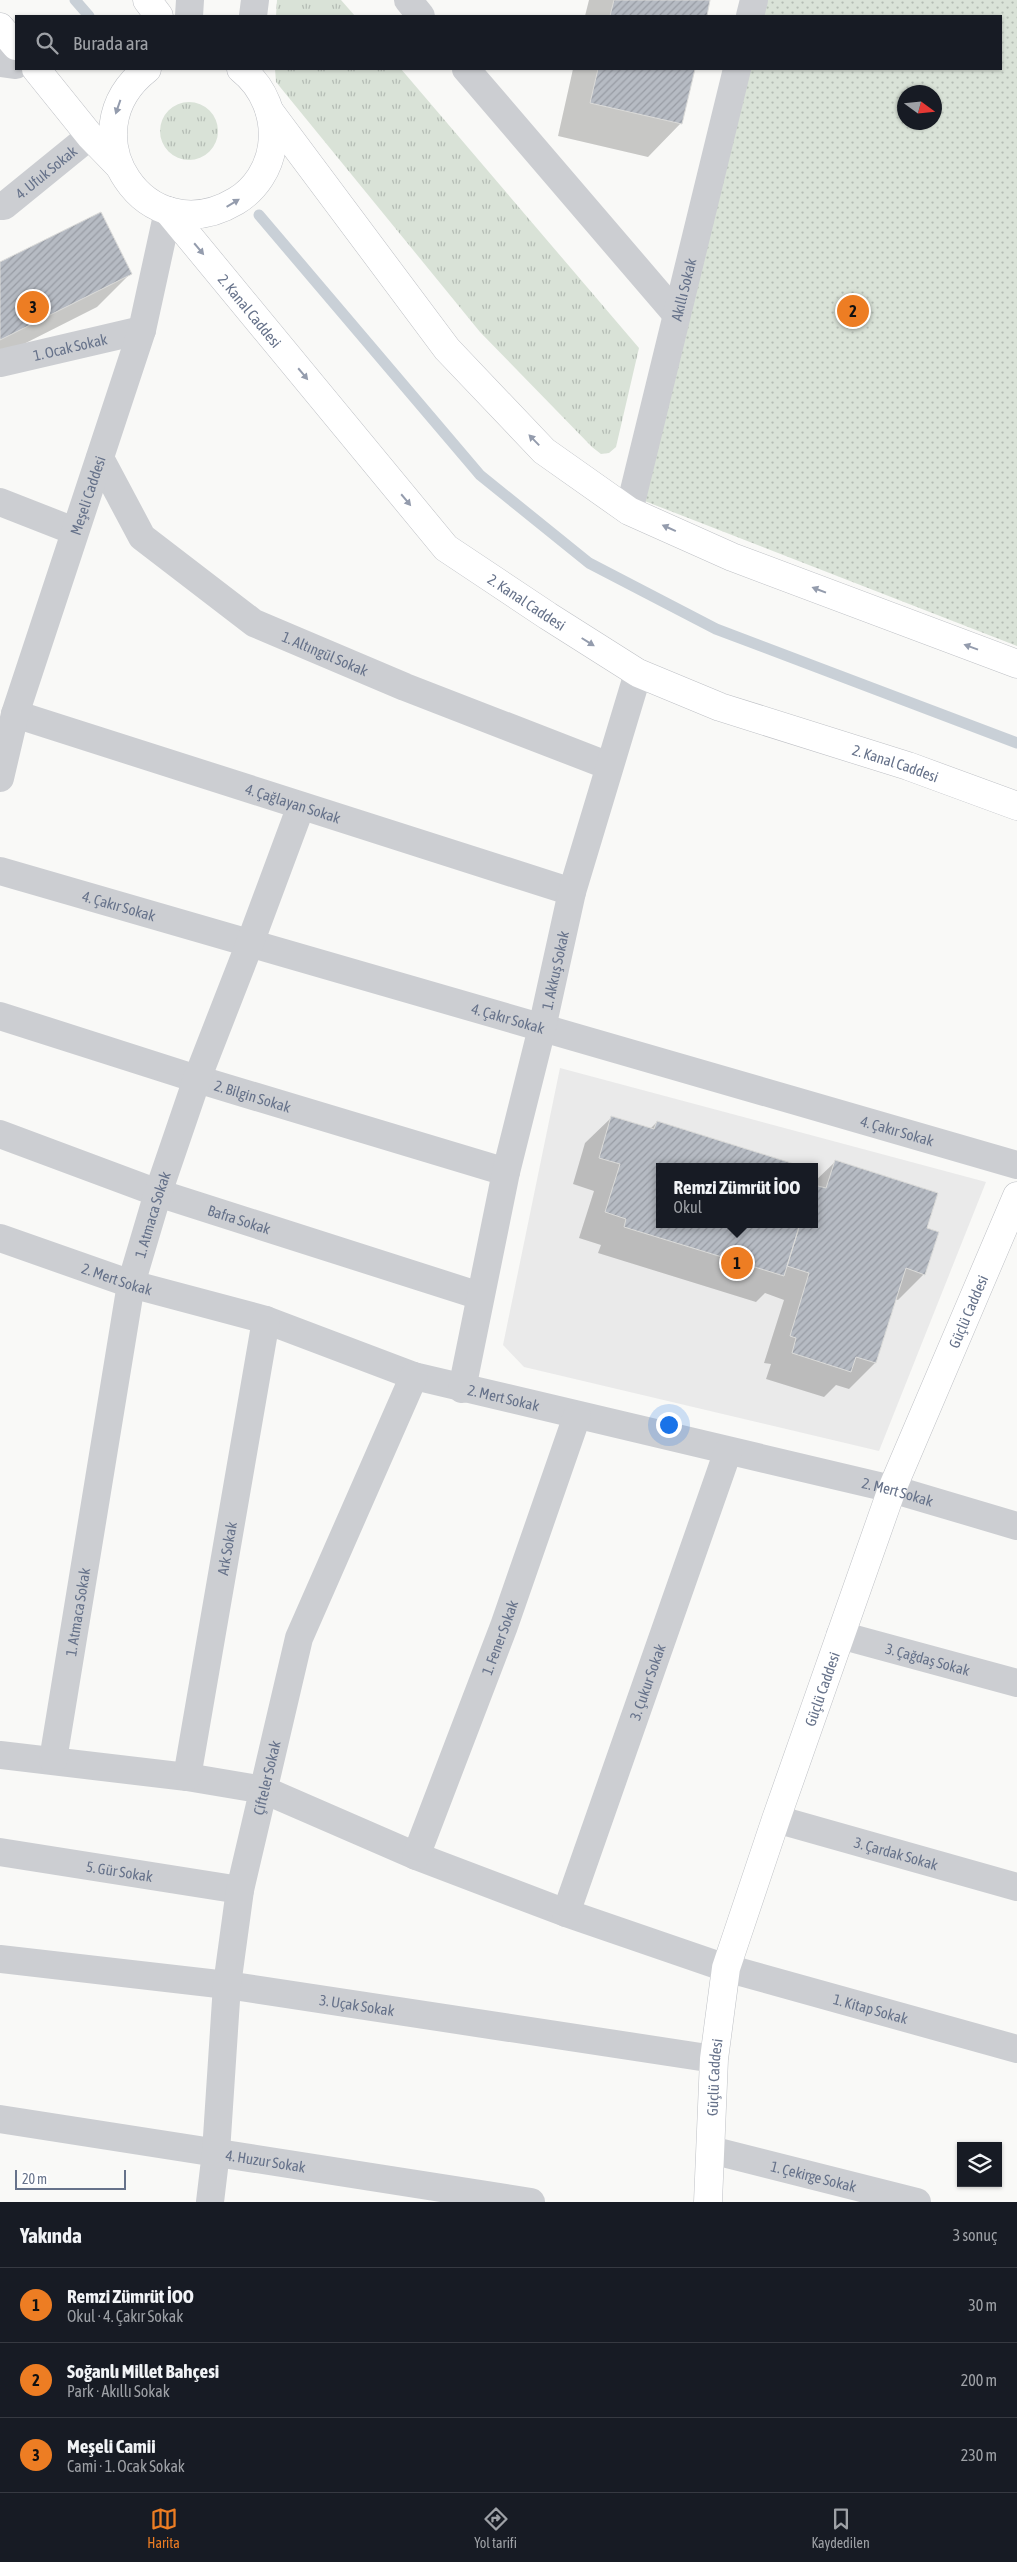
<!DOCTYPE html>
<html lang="tr">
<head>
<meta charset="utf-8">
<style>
  body { margin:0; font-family:"Asap Condensed",sans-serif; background:#242831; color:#f1f3f6 }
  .controls { position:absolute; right:15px; bottom:15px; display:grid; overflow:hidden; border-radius:0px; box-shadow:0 1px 4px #0004 }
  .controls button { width:45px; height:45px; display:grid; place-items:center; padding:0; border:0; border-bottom:1px solid #363941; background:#171b24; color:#f1f3f6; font:25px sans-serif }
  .compass { position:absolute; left:897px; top:85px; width:45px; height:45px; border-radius:50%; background:#171b24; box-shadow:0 1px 4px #0004; rotate:105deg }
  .scale { position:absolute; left:15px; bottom:12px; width:111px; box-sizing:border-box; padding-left:5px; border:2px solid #66728a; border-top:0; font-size:14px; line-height:18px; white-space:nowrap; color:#66728a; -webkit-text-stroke:4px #fff; paint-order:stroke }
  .you { position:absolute; left:668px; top:1424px; width:18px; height:18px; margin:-12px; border:4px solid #fff; border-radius:50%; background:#1a73e8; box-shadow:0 0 0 8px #1a73e833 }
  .badge { display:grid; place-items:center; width:32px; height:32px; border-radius:50%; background:#ed7d23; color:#111; font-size:16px; font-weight:700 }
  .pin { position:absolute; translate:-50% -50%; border:2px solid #fff; box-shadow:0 1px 5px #0006 }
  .popup { position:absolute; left:656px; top:1163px; width:162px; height:65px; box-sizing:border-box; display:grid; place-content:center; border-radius:0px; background:#171b24; filter:drop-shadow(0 1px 4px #0005); font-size:16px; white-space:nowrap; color:#9ea1a6 }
  .popup b { font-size:19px; color:#f1f3f6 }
  .popup::after { content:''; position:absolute; left:50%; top:100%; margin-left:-10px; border:10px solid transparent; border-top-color:#171b24 }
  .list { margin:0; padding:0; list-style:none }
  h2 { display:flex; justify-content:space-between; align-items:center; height:65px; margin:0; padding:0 20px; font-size:21px }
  h2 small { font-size:16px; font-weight:400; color:#9ea1a6 }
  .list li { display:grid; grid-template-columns:32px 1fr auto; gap:15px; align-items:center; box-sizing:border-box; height:75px; padding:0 20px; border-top:1px solid #363941 }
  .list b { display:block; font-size:19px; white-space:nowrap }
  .list p { margin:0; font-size:16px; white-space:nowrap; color:#9ea1a6 }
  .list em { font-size:16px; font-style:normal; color:#9ea1a6 }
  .icon { flex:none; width:28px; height:28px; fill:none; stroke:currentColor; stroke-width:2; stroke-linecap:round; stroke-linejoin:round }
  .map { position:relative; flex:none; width:1017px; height:2202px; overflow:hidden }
  .search { position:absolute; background:#171b24; box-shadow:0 1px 4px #0004; left:15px; right:15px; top:15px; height:55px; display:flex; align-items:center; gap:12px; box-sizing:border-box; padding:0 18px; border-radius:0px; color:#9ea1a6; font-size:19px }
  .sheet { height:290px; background:#171b24 }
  nav { display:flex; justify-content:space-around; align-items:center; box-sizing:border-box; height:70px; border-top:1px solid #363941; background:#171b24; font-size:14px; color:#9ea1a6 }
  nav a { display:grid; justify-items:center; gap:2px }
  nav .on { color:#ed7d23 }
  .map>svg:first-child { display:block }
</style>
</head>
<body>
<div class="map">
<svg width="1017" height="2202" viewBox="0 0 1017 2202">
  <defs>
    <pattern id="grass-tufts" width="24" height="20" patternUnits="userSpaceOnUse" patternTransform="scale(1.25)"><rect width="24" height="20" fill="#d9e2d7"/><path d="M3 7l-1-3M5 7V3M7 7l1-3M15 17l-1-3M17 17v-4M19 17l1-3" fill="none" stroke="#b4bcb4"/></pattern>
    <pattern id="park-dots" width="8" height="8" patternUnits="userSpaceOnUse" patternTransform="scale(1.25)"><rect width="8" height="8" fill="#d9e2d7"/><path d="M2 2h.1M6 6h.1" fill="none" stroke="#b4bcb4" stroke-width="1.8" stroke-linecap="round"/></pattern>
    <pattern id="building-hatch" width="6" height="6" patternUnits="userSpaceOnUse" patternTransform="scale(1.25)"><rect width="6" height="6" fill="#b6bbc3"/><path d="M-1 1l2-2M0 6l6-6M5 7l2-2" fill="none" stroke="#989ca4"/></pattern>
  </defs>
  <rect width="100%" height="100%" fill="#f9f9f7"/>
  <path fill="#eaeaea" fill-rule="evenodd" d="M 560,1068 L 986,1182 L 879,1451 L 524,1367 L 503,1345 ZM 660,1167 L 814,1167 L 814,1224 L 660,1224 Z"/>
  <path fill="url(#grass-tufts)" d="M 277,0 L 341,0 L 355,16 L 276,16 Z
    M 275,69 L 401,69 L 639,348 L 616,447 L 609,453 L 601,454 L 592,447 L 480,332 L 276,82 Z
    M160 131a29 29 0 1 1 58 0a29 29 0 1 1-58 0Z"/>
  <path fill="url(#park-dots)" fill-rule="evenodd" d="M 766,0 L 1017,0 L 1017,646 L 642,500 L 749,69 L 1001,69 L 1001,16 L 762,16 ZM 904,92 L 934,92 L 934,122 L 904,122 Z"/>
  <path fill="#0003" d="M 589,0 L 709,0 L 705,16 L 585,16 Z
    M 573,69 L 693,69 L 681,123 L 648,157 L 558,136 Z
    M 0,264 L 130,274 L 97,307 L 0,356 Z
    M 612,1117 L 650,1129 L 657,1122 L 660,1224 L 814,1224 L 814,1182 L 835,1162 L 925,1229 L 924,1274 L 898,1300 L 895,1299 L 875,1363 L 849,1389 L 836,1385 L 824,1397 L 766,1379 L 771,1364 L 764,1363 L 784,1300 L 765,1293 L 756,1302 L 598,1253 L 601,1245 L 579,1238 L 594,1191 L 573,1184 L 585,1143 Z"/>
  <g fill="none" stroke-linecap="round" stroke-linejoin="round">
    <path stroke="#c9d0d7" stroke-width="11" d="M 75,0 L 89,16
      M 259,215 L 480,475 L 589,563 L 716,629 L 1017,743"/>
  </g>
  <path fill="url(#building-hatch)" stroke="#dbdbd9" d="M 614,0 L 710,0 L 707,16 L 610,16 Z
    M 598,69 L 695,69 L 682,124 L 590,103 Z
    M 101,212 L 132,274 L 0,340 L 0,262 Z
    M 611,1116 L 654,1129 L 657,1121 L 804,1167 L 660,1167 L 660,1224 L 800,1224 L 784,1276 L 624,1227 L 626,1219 L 605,1212 L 620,1164 L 599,1158 Z
    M 835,1160 L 938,1193 L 927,1228 L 939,1232 L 925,1275 L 906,1268 L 876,1363 L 856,1357 L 851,1372 L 792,1353 L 796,1338 L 790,1336 L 809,1273 L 787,1266 L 800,1224 L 814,1224 L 814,1185 L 826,1188 Z"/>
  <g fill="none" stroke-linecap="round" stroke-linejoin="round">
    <g stroke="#bec0c5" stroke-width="29">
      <g id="major">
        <path d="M 147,0 L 159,16"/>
        <path d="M 0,27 L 16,46"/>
        <path d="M 36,69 L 90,136 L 119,166"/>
        <path d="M 147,69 C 65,133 146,255 236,201 C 256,189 269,168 272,146 C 276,117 264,87 241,69"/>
        <path d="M 270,112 L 447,349 L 544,451 L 629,511 L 732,557 L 1017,664"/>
        <path id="s24" d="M 168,211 L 446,548 L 548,616 L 638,673 L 720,707 L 908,766 L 1017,806"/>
        <path id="s25" d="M 708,2202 L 714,2059 L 726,1968 L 776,1819 L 892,1489 L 1017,1196"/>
      </g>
    </g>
    <g stroke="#ccced2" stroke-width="28">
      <path d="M 408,0 L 421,16"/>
      <path d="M 189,16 L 190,0"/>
      <path d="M 253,16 L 255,0"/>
      <path d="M 750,16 L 754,0"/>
      <path d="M 0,63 L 16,65"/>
      <path d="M 466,69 L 676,314"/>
      <path id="s1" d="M 0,206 L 4,206 L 90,136"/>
      <path id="s2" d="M 0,363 L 142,330"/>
      <path id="s3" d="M 100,458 L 142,537 L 254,623 L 405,687 L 609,766"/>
      <path d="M 0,502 L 74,531"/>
      <path id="s4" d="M 629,511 L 737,69"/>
      <path id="s5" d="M 15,714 L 572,892"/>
      <path id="s6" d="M 0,778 L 15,714 L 142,330 L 168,211"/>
      <path id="s7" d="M 0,871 L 1017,1165"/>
      <path id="s8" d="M 0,1016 L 197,1079 L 506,1172"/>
      <path id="s9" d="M 0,1134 L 158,1193 L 480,1296"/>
      <path id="s10" d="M 0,1238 L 131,1284 L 266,1320 L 414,1376 L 892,1489 L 1017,1526"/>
      <path id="s11" d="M 462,1389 L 506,1172 L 542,1028 L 572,892 L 638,673"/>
      <path id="s12" d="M 840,1635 L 1017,1683"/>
      <path id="s13" d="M 0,1755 L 187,1777 L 264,1790 L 416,1856 L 566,1913 L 726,1968 L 1017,2049"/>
      <path id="s14" d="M 53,1760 L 131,1284 L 158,1193 L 197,1079 L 250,943 L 301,806"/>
      <path id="s15" d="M 187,1777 L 266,1320"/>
      <path id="s16" d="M 776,1819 L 1017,1887"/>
      <path id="s17" d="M 0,1852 L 240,1890"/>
      <path id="s18" d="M 416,1856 L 504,1626 L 577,1416"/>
      <path id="s19" d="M 566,1913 L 728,1451"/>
      <path id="s20" d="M 0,1959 L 227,1985 L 714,2059"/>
      <path id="s21" d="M 0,2119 L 531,2202"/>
      <path id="s22" d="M 711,2150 L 917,2202"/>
      <path id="s23" d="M 210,2202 L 216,2152 L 227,1985 L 240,1890 L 299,1638 L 414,1376"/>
    </g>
    <use href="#major" stroke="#fff" stroke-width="28"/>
  </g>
  <defs><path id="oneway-solid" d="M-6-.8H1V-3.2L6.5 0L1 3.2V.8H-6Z" transform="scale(1.25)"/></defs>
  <g fill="#949cad">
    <use href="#oneway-solid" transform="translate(118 107) rotate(109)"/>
    <use href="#oneway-solid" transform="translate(233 203) rotate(-31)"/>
    <use href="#oneway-solid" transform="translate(199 249) rotate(50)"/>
    <use href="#oneway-solid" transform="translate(303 374) rotate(50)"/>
    <use href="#oneway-solid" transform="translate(534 440) rotate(-134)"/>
    <use href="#oneway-solid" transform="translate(406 500) rotate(50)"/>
    <use href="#oneway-solid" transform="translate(669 528) rotate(-156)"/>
    <use href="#oneway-solid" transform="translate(819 590) rotate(-159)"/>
    <use href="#oneway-solid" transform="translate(588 642) rotate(32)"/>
    <use href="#oneway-solid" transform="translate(971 647) rotate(-160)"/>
  </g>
  <g text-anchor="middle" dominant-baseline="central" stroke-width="5" stroke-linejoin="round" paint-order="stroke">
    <g font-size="15" fill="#66728a" stroke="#fff">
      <text stroke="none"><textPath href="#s1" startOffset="58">4. Ufuk Sokak</textPath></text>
      <text stroke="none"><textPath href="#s4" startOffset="228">Akıllı Sokak</textPath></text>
      <text stroke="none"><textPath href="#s24" startOffset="129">2. Kanal Caddesi</textPath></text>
      <text stroke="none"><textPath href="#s2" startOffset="72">1. Ocak Sokak</textPath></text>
      <text stroke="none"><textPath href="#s6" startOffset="296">Meşeli Caddesi</textPath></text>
      <text stroke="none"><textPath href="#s24" startOffset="534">2. Kanal Caddesi</textPath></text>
      <text stroke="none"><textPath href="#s3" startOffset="308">1. Altıngül Sokak</textPath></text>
      <text stroke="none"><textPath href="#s24" startOffset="939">2. Kanal Caddesi</textPath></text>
      <text stroke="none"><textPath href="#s5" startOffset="292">4. Çağlayan Sokak</textPath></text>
      <text stroke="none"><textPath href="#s7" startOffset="124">4. Çakır Sokak</textPath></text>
      <text stroke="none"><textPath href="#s11" startOffset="429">1. Akkuş Sokak</textPath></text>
      <text stroke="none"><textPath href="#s7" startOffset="529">4. Çakır Sokak</textPath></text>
      <text stroke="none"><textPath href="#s8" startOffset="265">2. Bilgin Sokak</textPath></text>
      <text stroke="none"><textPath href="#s7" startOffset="934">4. Çakır Sokak</textPath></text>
      <text stroke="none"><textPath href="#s14" startOffset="555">1. Atmaca Sokak</textPath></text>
      <text stroke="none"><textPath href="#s9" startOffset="254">Bafra Sokak</textPath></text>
      <text stroke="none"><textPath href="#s10" startOffset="124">2. Mert Sokak</textPath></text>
      <text stroke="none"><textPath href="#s25" startOffset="935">Güçlü Caddesi</textPath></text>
      <text stroke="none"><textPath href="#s10" startOffset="529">2. Mert Sokak</textPath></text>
      <text stroke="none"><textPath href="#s10" startOffset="934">2. Mert Sokak</textPath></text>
      <text stroke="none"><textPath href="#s15" startOffset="232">Ark Sokak</textPath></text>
      <text stroke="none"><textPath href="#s14" startOffset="150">1. Atmaca Sokak</textPath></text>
      <text stroke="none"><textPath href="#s18" startOffset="234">1. Fener Sokak</textPath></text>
      <text stroke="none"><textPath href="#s12" startOffset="91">3. Çağdaş Sokak</textPath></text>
      <text stroke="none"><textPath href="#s19" startOffset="245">3. Çukur Sokak</textPath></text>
      <text stroke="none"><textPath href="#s25" startOffset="530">Güçlü Caddesi</textPath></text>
      <text stroke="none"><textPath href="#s23" startOffset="429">Çifteler Sokak</textPath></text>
      <text stroke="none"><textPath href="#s16" startOffset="125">3. Çardak Sokak</textPath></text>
      <text stroke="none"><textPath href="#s17" startOffset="121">5. Gür Sokak</textPath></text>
      <text stroke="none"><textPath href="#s20" startOffset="360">3. Uçak Sokak</textPath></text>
      <text stroke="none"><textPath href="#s13" startOffset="912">1. Kitap Sokak</textPath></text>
      <text stroke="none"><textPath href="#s25" startOffset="125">Güçlü Caddesi</textPath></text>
      <text stroke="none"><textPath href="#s21" startOffset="269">4. Huzur Sokak</textPath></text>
      <text stroke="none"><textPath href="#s22" startOffset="106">1. Çekirge Sokak</textPath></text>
    </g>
  </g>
</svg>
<div class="controls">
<button><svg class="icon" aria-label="layers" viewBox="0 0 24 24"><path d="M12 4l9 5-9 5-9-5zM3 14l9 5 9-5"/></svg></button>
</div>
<svg class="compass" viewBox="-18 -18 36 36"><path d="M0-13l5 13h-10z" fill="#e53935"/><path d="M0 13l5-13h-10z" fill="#9ea1a6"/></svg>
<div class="scale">20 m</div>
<div class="you"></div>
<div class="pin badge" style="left:737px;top:1263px">1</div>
<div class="popup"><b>Remzi Zümrüt İOO</b>Okul</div>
<div class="pin badge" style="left:853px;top:311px">2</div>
<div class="pin badge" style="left:33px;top:307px">3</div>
<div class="search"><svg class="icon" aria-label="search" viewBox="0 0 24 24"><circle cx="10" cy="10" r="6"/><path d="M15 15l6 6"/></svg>Burada ara</div>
</div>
<section class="sheet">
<h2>Yakında<small>3 sonuç</small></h2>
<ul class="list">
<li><span class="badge">1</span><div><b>Remzi Zümrüt İOO</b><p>Okul · 4. Çakır Sokak</p></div><em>30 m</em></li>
<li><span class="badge">2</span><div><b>Soğanlı Millet Bahçesi</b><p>Park · Akıllı Sokak</p></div><em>200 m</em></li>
<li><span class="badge">3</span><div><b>Meşeli Camii</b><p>Cami · 1. Ocak Sokak</p></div><em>230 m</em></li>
</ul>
</section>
<nav>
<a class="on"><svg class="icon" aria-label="map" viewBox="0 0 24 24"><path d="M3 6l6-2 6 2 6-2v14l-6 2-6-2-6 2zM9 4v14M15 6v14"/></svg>Harita</a>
<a><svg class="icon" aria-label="directions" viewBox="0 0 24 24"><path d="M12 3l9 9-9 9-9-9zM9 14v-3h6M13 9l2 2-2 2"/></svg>Yol tarifi</a>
<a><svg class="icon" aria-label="saved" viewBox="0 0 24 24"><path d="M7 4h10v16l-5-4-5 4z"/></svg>Kaydedilen</a>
</nav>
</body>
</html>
